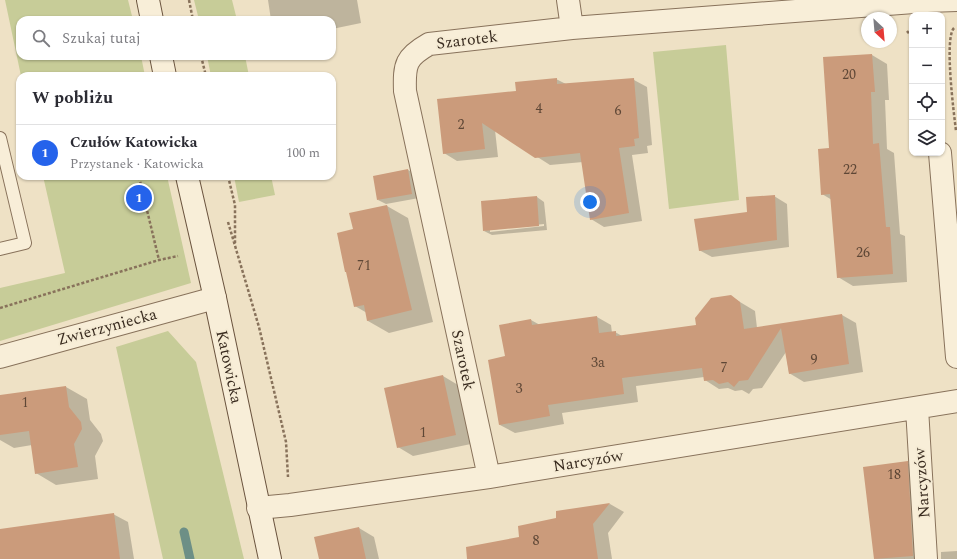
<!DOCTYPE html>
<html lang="pl">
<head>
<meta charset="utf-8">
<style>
  body { margin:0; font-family:Spectral,serif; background:#f2f2f3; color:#2b2b33 }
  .controls { position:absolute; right:12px; top:12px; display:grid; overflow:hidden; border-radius:8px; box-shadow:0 1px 3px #0004 }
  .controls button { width:36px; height:36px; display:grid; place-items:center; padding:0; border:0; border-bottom:1px solid #e1e1e2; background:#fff; color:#2b2b33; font:20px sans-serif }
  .compass { position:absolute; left:861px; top:12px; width:36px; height:36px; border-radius:50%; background:#fff; box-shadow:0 1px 3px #0004; rotate:154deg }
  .you { position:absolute; left:590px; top:202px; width:14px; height:14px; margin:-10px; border:3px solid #fff; border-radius:50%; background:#1a73e8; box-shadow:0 0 0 6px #1a73e833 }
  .badge { display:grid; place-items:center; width:26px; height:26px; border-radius:50%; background:#2563eb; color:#fff; font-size:13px; font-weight:700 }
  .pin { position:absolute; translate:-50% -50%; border:2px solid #fff; box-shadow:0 1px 4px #0006 }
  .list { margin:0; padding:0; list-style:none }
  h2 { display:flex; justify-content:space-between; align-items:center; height:52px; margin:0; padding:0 16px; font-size:17px }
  h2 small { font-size:13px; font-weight:400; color:#7c7c81 }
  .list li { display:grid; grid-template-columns:26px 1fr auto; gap:12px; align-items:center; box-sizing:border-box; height:56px; padding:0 16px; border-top:1px solid #e1e1e2 }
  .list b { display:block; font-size:15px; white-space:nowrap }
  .list p { margin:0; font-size:13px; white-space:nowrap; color:#7c7c81 }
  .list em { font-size:13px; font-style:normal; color:#7c7c81 }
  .icon { flex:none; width:22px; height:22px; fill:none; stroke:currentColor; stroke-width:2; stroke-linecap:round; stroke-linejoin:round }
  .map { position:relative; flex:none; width:957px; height:559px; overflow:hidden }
  .search { position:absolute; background:#fff; box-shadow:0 1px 3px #0004; left:16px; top:16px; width:320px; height:44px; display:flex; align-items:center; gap:10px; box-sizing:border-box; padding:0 14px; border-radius:12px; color:#7c7c81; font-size:15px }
  .panel { position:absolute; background:#fff; box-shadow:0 1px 3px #0004; left:16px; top:72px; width:320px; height:108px; border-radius:12px }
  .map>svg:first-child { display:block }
</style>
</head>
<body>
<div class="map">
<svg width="957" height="559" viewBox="0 0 957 559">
  <rect width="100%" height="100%" fill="#eee1c5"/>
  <path fill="#c7cc98" d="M 5,0 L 128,0 L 133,20 L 20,20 L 20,56 L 141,56 L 145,76 L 21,76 Z
    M 194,0 L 232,0 L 237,20 L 199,20 Z
    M 726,45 L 739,200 L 669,209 L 653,52 Z
    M 207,56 L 245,56 L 249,76 L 211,76 Z
    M 43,176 L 167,176 L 191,283 L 0,341 L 0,288 L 65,273 Z
    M 234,176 L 271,176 L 275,195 L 239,202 Z
    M 168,331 L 196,362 L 244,559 L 163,559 L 116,347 Z"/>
  <path fill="#0003" fill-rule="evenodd" d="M 268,0 L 357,0 L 361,23 L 332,29 L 332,20 L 271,20 Z
    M 872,55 L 887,64 L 889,100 L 885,100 L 887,149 L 894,153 L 900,234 L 905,236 L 907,282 L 853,286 L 838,277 L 832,200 L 822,194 L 830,149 Z
    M 556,79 L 566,84 L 634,80 L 647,87 L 652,145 L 647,146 L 648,153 L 632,155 L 642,221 L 604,227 L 591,219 L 583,162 L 550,165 L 495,130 L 498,157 L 457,161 L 444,153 L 517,92 Z
    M 408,170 L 416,174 L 419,198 L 386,204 L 378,200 Z
    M 774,196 L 787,204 L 789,247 L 712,257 L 699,250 L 748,213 Z
    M 537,197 L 544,202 L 547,230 L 492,235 L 484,231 ZM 544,224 L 544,226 L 490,232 L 490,230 Z
    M 387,206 L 408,218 L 433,322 L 389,333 L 368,321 L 367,313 L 355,306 Z
    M 730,296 L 755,311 L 757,328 L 842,315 L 856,323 L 863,372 L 804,382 L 789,373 L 786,352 L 762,388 L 753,389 L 749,394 L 742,390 L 735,391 L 728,388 L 719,389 L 705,380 L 704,377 L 636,386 L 638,402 L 562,413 L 564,424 L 515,433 L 500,425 L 506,357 L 531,320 L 540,325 L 597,317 L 611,325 L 612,333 L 615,332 L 622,336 L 697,326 Z
    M 443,376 L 458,385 L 471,444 L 413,456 L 398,447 Z
    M 66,387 L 87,399 L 90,420 L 101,434 L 103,441 L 95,456 L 98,479 L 56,485 L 36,473 L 32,445 L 14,448 L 0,440 L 0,396 Z
    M 907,463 L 920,470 L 925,559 L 876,559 L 875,558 Z
    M 610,504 L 624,512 L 608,533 L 612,559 L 473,559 L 521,537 L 557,519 L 557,512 Z
    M 113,514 L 128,522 L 134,559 L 0,559 L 0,530 Z
    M 359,528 L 374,537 L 379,559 L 320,559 Z
    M 957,551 L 957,559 L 941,559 L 941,552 Z"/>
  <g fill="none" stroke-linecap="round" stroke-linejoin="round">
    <path stroke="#6d8f86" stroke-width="9" d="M 184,532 L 190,559"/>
  </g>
  <path fill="#cb9b7b" d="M 872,54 L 875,92 L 871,92 L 873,144 L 879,143 L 886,227 L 890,227 L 893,274 L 837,278 L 830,194 L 821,195 L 818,149 L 829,148 L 823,57 Z
    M 557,78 L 557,84 L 634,78 L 639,138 L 634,139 L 635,146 L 619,148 L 629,213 L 590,220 L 580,153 L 535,158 L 482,123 L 485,149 L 443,154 L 437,99 L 516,91 L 515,82 Z
    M 408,169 L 412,194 L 377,200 L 373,176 Z
    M 775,195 L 777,240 L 699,251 L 694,219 L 747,212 L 746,197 Z
    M 537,196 L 539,226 L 483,231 L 481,201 Z
    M 387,205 L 412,310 L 367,321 L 364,305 L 354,307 L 346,272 L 345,272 L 337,233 L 353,229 L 349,213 Z
    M 731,295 L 740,302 L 744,329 L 842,314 L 849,364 L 789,374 L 781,328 L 748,380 L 739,381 L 734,387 L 728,382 L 719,384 L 713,380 L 704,381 L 702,368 L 622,378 L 624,394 L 548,405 L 550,416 L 499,425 L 488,360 L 505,356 L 499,325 L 531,319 L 532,325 L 597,316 L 599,333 L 616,331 L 616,336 L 696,325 L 695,318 L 711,298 Z
    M 443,375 L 456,435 L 397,448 L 384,388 Z
    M 66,386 L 69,407 L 81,422 L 82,429 L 74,444 L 78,467 L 35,474 L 29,431 L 0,435 L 0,395 Z
    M 908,461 L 913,556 L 874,559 L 863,467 Z
    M 610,503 L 593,524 L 598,559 L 467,559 L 466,547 L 519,537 L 518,526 L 556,518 L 556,511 Z
    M 114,513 L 120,559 L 0,559 L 0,529 Z
    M 359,527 L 366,559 L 319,559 L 314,537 Z"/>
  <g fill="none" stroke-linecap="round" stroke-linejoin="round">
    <g stroke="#88725b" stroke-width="14">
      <path id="service" d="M 0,138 L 25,243 L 0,249"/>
    </g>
    <g stroke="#88725b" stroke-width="24">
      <path id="minor" d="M 568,0 L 572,28
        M 940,153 L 957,357
        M 0,357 L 215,298
        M 917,408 L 926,559
        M 489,477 L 405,91 C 404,64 406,57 429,44 L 572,28 L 927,1 L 957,0
        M 258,508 L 290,505 L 489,477 L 957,401"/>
    </g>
    <g stroke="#6a533e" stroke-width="24">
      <path id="secondary" d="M 148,0 L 152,20
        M 161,56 L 165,76
        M 187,176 L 215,298 L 270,559"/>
    </g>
    <path stroke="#88725b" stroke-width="2.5" stroke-dasharray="3 2" stroke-linecap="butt" d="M 189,0 L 193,20
      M 954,28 C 944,38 954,114 956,131
      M 907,31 L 911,36 L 912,44
      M 201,56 L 206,76
      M 228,176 L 235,205 L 235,243
      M 139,177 L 159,260
      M 228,222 L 259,327 L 286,442 L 288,477
      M 0,308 L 159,260 L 178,256"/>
    <use href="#service" stroke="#f8eed8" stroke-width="12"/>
    <use href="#minor" stroke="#f8eed8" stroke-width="22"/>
    <use href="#secondary" stroke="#f8eed8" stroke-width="22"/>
  </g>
  <g text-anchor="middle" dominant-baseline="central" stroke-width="3.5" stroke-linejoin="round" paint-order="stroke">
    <g font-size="14" fill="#5e4736">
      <text x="849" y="74">20</text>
      <text x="539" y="108">4</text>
      <text x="618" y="110">6</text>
      <text x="461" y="124">2</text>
      <text x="850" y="169">22</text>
      <text x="863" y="252">26</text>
      <text x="364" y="265">71</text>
      <text x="814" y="359">9</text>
      <text x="598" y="362">3a</text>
      <text x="724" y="367">7</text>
      <text x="519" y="388">3</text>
      <text x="25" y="402">1</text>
      <text x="423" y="432">1</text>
      <text x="894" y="474">18</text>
      <text x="536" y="540">8</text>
    </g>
    <g font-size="16" fill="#392b1f" stroke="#f5ebd4">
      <text transform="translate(467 40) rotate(-7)">Szarotek</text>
      <text transform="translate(107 327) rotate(-15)">Zwierzyniecka</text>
      <text transform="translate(463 360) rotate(78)">Szarotek</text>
      <text transform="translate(229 367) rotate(78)">Katowicka</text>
      <text transform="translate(588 461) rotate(-9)">Narcyzów</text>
      <text transform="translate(922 483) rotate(-94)">Narcyzów</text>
    </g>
  </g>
</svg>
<div class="controls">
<button>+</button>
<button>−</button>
<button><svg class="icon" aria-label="locate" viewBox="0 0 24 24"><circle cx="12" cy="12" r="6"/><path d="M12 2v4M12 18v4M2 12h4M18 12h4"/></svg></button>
<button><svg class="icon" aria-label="layers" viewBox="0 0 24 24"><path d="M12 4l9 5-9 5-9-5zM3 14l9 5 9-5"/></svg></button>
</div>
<svg class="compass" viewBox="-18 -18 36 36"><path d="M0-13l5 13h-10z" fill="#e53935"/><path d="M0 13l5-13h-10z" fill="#7c7c81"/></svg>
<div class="you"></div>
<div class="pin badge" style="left:139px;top:198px">1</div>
<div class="search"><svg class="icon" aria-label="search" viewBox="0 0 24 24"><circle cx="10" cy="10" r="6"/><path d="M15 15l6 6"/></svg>Szukaj tutaj</div>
<section class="panel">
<h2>W pobliżu<small></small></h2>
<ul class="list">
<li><span class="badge">1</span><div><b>Czułów Katowicka</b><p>Przystanek · Katowicka</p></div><em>100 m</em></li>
</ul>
</section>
</div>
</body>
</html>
